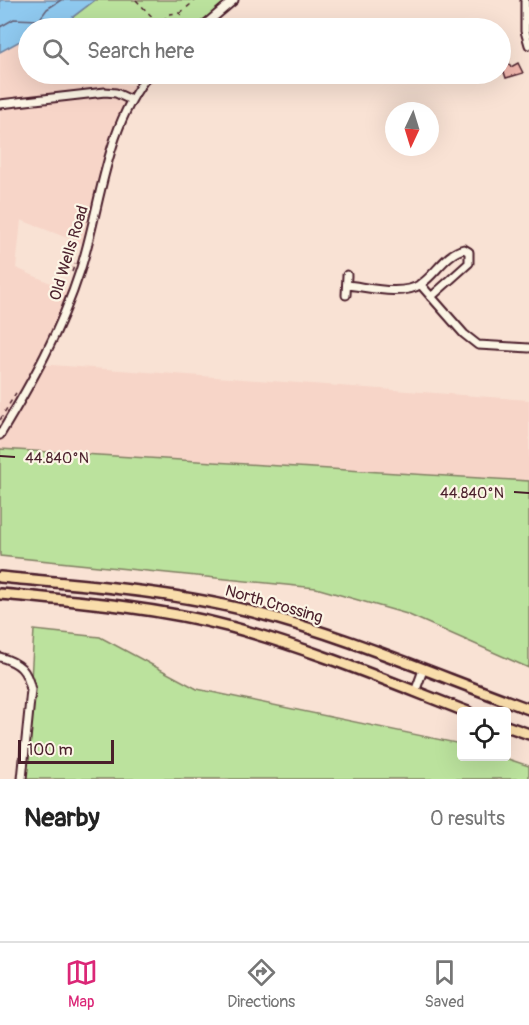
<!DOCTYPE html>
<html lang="en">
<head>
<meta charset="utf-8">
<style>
  body { margin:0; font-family:Pangolin,sans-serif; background:#f2f2f2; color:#222 }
  .controls { position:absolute; right:18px; bottom:18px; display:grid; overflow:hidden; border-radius:6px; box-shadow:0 6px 24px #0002 }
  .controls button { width:54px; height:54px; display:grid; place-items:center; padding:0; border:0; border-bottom:2px solid #e0e0e0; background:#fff; color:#222; font:30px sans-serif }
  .compass { position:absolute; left:385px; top:102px; width:54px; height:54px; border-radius:50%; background:#fff; box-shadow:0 6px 24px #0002; rotate:184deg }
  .scale { position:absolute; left:18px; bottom:15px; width:96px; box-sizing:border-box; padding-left:6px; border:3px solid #4a1f2b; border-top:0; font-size:16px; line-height:21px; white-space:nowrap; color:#4a1f2b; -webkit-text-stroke:4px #fcf5e5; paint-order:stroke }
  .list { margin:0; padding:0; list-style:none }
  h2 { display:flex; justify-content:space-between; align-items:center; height:78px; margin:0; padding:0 24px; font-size:26px }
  h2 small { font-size:20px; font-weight:400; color:#767676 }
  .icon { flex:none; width:33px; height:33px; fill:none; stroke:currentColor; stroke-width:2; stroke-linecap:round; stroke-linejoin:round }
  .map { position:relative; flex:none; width:529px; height:779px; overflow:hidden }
  .search { position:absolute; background:#fff; box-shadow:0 6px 24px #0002; left:18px; right:18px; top:18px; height:66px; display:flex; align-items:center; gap:15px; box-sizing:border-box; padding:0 21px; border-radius:33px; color:#767676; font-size:22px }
  .sheet { height:162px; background:#fff }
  nav { display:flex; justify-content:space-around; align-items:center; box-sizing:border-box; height:84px; border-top:2px solid #e0e0e0; background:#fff; font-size:16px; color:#767676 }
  nav a { display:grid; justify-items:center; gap:3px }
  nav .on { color:#db2777 }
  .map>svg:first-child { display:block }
</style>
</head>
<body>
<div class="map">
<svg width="529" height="779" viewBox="0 0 529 779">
  <rect width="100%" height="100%" fill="#f9e2d4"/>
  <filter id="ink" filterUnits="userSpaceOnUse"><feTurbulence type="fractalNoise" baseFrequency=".0167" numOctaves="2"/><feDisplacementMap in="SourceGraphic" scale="12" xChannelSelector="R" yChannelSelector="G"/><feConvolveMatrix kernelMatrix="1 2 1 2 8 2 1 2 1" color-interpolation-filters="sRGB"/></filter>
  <g filter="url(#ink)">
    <path fill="#f7d5c8" d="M 28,40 L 28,74 L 74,74 L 75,80 L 136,85 L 116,125 L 83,244 L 21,220 L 16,268 L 69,291 L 38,364 L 529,400 L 529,481 L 0,449 L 0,52 L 18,42 Z"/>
    <path fill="#bbe29d" stroke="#828064" stroke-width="1.5" d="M 95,0 L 234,0 L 201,28 L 59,28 Z
      M 0,449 L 529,481 L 529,668 L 407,614 L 316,588 L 0,556 Z
      M 34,630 L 100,637 L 197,689 L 461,744 L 462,756 L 502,757 L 529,766 L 529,779 L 25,779 Z"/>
    <path fill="#8fc9ef" stroke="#7385a1" stroke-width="1.5" d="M 0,0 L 95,0 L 58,28 L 28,28 L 28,40 L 18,42 L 0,52 Z"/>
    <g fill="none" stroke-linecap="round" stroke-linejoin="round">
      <path stroke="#666379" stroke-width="1.5" d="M 0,27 L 14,19 L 39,20 L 47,9 L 61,0"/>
    </g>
    <path fill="#f1b6ad" stroke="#4a1f2b" stroke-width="1.5" d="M 507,59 L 511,67 L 518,63 L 523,73 L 506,78 L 501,63 Z"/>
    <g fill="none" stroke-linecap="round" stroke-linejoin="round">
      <g stroke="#4a1f2b" stroke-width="11">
        <path id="minor" d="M 525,0 L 525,31 L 529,45
          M 201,28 L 234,0
          M 0,104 L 105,92 L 116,93 L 131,100
          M 420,284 L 464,334 L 478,345 L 529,348
          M 347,285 C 367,287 402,297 421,284 C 435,275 446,253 464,249 L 469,252 L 469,263 L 431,297
          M 346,295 L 347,275
          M 0,435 C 32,382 61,330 80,271 C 101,206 105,128 149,74
          M 0,657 C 20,663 27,670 31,690 L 22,779
          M 415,692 L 423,670"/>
      </g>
      <g stroke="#4a1f2b" stroke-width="14">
        <path id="major" d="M 0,577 C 85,585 171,591 253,612 C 347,636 438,676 529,709
          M 0,594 C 78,601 155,607 231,627 C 312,649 390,682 468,712
          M 506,726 L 529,734"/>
      </g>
      <path stroke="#4a1f2b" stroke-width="1.5" stroke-dasharray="4.5 4.5" stroke-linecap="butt" d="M 136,0 L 159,24
        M 180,13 L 196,0
        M 159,28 L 159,24 L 170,14 L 179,13 L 185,18
        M 190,28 L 194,25
        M 72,272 L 75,263
        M 0,420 L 17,391"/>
      <use href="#minor" stroke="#fcf5e5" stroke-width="7"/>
      <use href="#major" stroke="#f9ddab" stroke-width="9"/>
    </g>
  </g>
  <path fill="none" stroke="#4a1f2b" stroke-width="2" d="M 0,456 L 15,457M 514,492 L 529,493"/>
  <g text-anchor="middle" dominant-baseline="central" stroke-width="4.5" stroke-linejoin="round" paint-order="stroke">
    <g font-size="16" fill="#4a1f2b" stroke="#fcf5e5">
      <text transform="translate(69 253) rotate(-73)">Old Wells Road</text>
      <text transform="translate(274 604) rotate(16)">North Crossing</text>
    </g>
  </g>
  <g font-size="15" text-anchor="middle" fill="#4a1f2b" stroke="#fcf5e5" stroke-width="4.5" stroke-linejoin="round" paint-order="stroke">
    <text x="57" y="463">44.840°N</text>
    <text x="472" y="498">44.840°N</text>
  </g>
</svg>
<div class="controls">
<button><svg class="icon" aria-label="locate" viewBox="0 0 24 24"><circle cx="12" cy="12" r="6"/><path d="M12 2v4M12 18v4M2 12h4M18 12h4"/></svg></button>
</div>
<svg class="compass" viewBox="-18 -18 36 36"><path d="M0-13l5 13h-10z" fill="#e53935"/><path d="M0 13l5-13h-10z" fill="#767676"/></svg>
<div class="scale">100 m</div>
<div class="search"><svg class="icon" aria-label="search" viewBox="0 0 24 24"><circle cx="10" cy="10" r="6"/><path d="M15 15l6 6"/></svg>Search here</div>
</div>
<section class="sheet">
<h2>Nearby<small>0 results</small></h2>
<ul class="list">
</ul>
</section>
<nav>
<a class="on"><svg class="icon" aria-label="map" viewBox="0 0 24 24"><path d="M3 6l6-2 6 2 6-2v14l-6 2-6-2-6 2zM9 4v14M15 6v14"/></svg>Map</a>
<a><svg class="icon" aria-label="directions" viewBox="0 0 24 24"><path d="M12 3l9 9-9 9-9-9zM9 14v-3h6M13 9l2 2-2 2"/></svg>Directions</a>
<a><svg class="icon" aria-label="saved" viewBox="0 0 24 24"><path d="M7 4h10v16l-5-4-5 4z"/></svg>Saved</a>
</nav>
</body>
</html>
